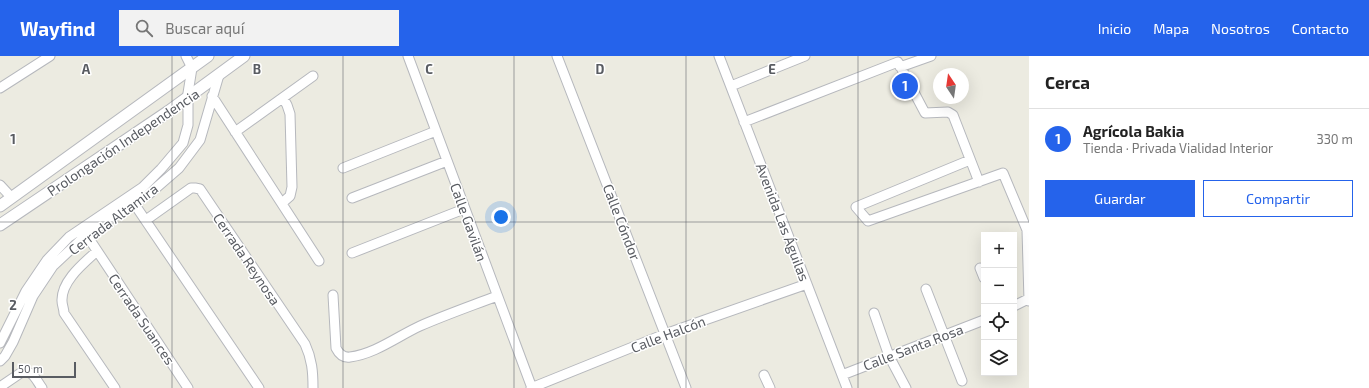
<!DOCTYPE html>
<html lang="es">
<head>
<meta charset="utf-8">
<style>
  body { margin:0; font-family:"Exo 2",sans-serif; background:#f2f2f2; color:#222 }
  .controls { position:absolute; right:12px; bottom:12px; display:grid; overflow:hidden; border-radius:0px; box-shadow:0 4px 16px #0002 }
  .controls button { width:36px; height:36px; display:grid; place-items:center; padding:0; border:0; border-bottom:1px solid #e0e0e0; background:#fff; color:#222; font:20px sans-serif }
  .compass { position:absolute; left:933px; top:12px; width:36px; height:36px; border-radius:50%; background:#fff; box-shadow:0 4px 16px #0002; rotate:347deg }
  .scale { position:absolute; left:12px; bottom:10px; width:64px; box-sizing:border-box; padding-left:4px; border:2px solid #595c62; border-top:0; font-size:11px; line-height:14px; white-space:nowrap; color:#595c62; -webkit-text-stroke:3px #fff; paint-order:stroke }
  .you { position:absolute; left:501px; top:161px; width:14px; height:14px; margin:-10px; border:3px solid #fff; border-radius:50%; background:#1a73e8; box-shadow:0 0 0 6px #1a73e833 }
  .badge { display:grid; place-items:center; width:26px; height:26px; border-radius:50%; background:#2563eb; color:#fff; font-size:13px; font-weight:700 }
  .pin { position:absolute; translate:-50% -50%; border:2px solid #fff; box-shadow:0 1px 4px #0006 }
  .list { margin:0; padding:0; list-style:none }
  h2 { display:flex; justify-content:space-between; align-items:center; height:52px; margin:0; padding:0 16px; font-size:17px }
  h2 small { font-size:13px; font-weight:400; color:#767676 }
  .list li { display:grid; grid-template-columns:26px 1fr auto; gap:12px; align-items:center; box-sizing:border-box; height:60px; padding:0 16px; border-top:1px solid #e0e0e0 }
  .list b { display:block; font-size:15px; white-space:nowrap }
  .list p { margin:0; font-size:13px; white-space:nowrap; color:#767676 }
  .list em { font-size:13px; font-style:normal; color:#767676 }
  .actions { display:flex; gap:8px; padding:12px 16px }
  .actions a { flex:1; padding:9px 0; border:1px solid #2563eb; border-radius:0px; text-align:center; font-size:14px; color:#2563eb }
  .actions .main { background:#2563eb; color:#fff }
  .icon { flex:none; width:22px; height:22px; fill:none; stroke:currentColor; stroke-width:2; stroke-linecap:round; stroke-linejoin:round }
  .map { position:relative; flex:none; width:1029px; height:332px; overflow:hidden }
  header { display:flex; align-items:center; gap:24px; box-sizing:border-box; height:56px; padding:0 20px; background:#2563eb; color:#fff }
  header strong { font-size:19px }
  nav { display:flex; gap:22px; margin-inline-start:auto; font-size:14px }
  .search { width:280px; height:36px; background:#f2f2f2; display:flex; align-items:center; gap:10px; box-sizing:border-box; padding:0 14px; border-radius:0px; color:#767676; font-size:15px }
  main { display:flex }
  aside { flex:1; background:#fff }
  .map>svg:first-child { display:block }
</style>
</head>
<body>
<header>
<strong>Wayfind</strong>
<div class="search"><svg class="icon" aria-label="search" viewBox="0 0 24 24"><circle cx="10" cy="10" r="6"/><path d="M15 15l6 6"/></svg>Buscar aquí</div>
<nav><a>Inicio</a><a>Mapa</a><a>Nosotros</a><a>Contacto</a></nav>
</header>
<main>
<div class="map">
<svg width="1029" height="332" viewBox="0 0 1029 332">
  <rect width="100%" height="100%" fill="#ecebe1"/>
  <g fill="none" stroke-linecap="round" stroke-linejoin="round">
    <g stroke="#b6b8bd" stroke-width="11">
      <path id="minor" d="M 408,0 L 532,332
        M 557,0 L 686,332
        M 719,0 L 847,332
        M 900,11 L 931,0
        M 731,30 L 805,0
        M 0,32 L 50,0
        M 212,40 L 319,205
        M 744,66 L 898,6 L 925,57 L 948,56 L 953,59 L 979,126
        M 235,76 L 313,20
        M 970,104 L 856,151 L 868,165 L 1003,117 L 1027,174 L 1029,245
        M 343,112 L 436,75
        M 0,129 L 12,142
        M 352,142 L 447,105
        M 131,143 L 259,332
        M 282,147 L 290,140 L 292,131 L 290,58 L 287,49 L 283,42
        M 146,164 L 191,132 L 195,132 L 200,133 L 305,288 C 312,303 313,316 313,332
        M 84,175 L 188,332
        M 97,195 C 84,207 61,225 62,245 C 62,249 64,253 64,257 L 115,332
        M 352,197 L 464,153
        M 980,212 L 984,222
        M 926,233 L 962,325
        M 333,239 L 336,292 C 339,298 343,302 350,301 C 375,298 398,280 420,270 C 445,259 471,250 497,240
        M 1014,250 L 1028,243
        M 874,257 L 889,300 L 906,332
        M 0,287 L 26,235 L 47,204 L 69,181 L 143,131 L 161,113 L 183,87 L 188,69 L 188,37 L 192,12 L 186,0
        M 0,305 L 5,300 L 13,286 L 33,240 L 53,210 L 86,179 L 149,138 L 179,112 L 200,84 L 219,19
        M 764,319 L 770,332
        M 842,319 L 984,264
        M 0,331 L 22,316 C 33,314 36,324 42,332
        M 531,332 L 665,278 L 807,228"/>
    </g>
    <g stroke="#b6b8bd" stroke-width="13">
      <path id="tertiary" d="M 0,150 L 208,0
        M 0,169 L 169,55 L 244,0"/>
    </g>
    <use href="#minor" stroke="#fff" stroke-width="9"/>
    <use href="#tertiary" stroke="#fff" stroke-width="11"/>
  </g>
  <path fill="none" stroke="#595c62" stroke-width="1" stroke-opacity="0.55" d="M 172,0 L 172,332M 343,0 L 343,332M 514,0 L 514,332M 686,0 L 686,332M 858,0 L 858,332M 0,166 L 1029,166"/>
  <g text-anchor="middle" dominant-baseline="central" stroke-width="3" stroke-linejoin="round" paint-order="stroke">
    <g font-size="14" fill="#595c62" stroke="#fff">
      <text transform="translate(123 86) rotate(-34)">Prolongación Independencia</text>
      <text transform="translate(113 163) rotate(-37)">Cerrada Altamira</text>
      <text transform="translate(469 166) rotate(70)">Calle Gavilán</text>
      <text transform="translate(622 166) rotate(69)">Calle Cóndor</text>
      <text transform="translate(783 166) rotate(69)">Avenida Las Águilas</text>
      <text transform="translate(247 203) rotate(56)">Cerrada Reynosa</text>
      <text transform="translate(142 263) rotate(56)">Cerrada Suances</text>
      <text transform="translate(668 278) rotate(-21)">Calle Halcón</text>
      <text transform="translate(913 291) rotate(-21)">Calle Santa Rosa</text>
    </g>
  </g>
  <g font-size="13" text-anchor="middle" font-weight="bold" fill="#595c62" stroke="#fff" stroke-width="3" stroke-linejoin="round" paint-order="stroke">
    <text x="86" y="18">A</text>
    <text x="257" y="18">B</text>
    <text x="429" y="18">C</text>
    <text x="600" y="18">D</text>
    <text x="772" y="18">E</text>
    <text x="13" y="88">1</text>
    <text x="13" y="254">2</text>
  </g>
</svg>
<div class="controls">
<button>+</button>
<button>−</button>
<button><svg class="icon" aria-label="locate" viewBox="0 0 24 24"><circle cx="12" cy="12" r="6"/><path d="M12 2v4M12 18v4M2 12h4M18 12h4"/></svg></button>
<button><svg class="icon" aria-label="layers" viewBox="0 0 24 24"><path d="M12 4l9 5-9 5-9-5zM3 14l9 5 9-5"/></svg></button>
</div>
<svg class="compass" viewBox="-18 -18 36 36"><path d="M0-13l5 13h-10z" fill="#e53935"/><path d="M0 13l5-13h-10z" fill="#767676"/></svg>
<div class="scale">50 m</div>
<div class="you"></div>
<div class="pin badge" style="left:905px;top:30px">1</div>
</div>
<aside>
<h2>Cerca<small></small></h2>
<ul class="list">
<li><span class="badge">1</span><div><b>Agrícola Bakia</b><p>Tienda · Privada Vialidad Interior</p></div><em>330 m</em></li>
</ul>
<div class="actions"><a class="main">Guardar</a><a>Compartir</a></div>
</aside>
</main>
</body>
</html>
